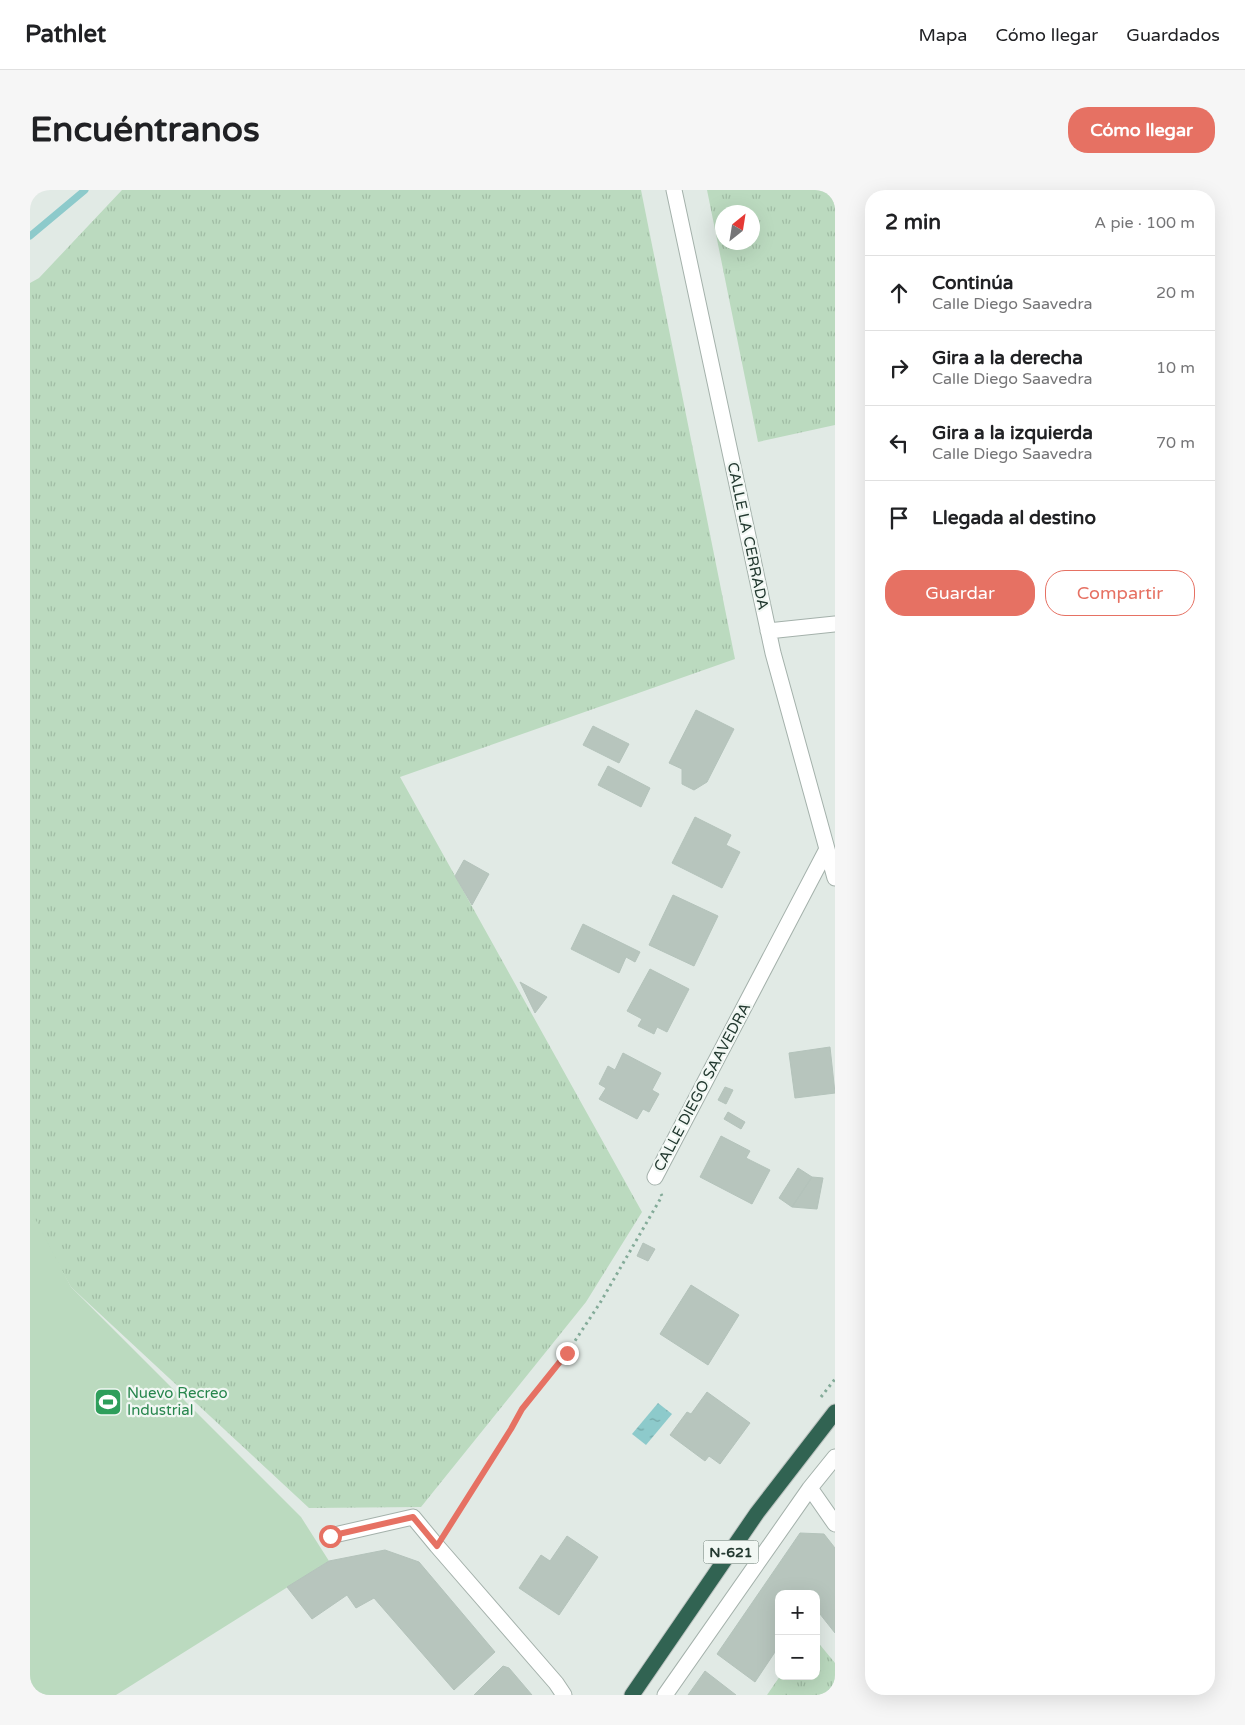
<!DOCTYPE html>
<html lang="es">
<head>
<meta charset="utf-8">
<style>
  body { margin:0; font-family:"Varela Round",sans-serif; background:#f6f6f6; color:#202124 }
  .controls { position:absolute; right:15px; bottom:15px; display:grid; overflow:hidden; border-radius:10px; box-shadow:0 5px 20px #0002 }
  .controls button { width:45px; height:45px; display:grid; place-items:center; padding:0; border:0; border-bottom:1px solid #e0e0e0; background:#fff; color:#202124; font:25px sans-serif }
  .compass { position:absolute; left:685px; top:15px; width:45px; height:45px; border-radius:50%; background:#fff; box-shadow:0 5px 20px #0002; rotate:30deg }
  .stop { position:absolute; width:15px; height:15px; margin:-11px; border:4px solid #e67163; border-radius:50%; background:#fff }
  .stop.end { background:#e67163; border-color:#fff; box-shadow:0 1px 5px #0008 }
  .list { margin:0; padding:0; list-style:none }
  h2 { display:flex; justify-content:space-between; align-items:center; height:65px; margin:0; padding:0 20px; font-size:21px }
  h2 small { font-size:16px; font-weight:400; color:#757577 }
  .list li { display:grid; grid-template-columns:32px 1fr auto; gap:15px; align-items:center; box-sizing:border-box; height:75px; padding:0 20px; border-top:1px solid #e0e0e0 }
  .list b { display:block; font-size:19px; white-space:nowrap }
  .list p { margin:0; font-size:16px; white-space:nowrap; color:#757577 }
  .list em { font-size:16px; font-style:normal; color:#757577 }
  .actions { display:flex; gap:10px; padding:15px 20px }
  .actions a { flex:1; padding:11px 0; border:1px solid #e67163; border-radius:20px; text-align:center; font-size:18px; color:#e67163 }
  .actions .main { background:#e67163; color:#fff }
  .icon { flex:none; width:28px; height:28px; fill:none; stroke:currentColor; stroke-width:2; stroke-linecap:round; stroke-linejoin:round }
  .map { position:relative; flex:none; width:805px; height:1505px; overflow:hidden; border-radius:20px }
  header { display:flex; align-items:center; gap:30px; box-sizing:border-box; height:70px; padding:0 25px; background:#fff; border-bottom:1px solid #e0e0e0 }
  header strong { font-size:24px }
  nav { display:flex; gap:28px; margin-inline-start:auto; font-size:18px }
  .intro { display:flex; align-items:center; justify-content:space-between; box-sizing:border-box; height:120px; padding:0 30px }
  h1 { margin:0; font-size:35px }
  .button { padding:12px 22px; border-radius:20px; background:#e67163; color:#fff; font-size:18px; font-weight:700 }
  main { display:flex; gap:30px; padding:0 30px }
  aside { flex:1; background:#fff; border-radius:20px; box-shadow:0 5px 20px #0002 }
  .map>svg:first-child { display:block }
</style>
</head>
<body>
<header>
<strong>Pathlet</strong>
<nav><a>Mapa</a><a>Cómo llegar</a><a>Guardados</a></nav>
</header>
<div class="intro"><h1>Encuéntranos</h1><a class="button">Cómo llegar</a></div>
<main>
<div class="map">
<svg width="805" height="1505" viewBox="0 0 805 1505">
  <defs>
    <pattern id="grass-tufts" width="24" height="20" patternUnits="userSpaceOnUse" patternTransform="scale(1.25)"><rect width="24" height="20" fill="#bbdabf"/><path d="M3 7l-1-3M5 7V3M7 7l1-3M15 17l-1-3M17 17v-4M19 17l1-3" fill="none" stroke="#a0bca4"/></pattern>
    <pattern id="water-ripples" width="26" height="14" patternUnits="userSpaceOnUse" patternTransform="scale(1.25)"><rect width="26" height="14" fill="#8dcacb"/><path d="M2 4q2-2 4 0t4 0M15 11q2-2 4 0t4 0" fill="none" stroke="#73a5a5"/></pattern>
  </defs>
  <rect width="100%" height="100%" fill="#e1eae5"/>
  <path fill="url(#grass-tufts)" fill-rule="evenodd" d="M 92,0 L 611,0 L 705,469 L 370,587 L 612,1022 L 556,1112 L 391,1317 L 279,1318 L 41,1097 L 0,1024 L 0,93 L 9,88 Z
    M 677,0 L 805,0 L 805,235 L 728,252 ZM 692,22 L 722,22 L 722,52 L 692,52 Z
    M 786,1450 L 805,1473 L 805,1505 L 737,1505 L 750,1486 L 786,1486 Z"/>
  <path fill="#bbdabf" d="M 0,1019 L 41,1097 L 271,1327 L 299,1371 L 86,1505 L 0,1505 Z"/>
  <path fill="url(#water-ripples)" d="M 628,1213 L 642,1224 L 616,1255 L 602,1244 Z"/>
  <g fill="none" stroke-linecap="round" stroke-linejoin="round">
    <path stroke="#8dcacb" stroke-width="7" d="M 0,46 L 55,0"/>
  </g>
  <path fill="#b7c5bd" stroke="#b4c3bb" d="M 666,520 L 704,539 L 677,592 L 664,600 L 652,594 L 652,579 L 639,573 Z
    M 563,536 L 599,554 L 589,573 L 553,555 Z
    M 578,576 L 620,598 L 611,617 L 568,595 Z
    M 665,627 L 701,645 L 696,655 L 710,662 L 692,698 L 642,673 Z
    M 434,670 L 459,684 L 442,715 L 425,686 Z
    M 643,705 L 688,726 L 664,776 L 619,755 Z
    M 553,734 L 610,762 L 605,772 L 596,767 L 589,783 L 541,759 Z
    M 620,779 L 659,799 L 637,842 L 627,837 L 624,844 L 608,836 L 612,829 L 597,821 Z
    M 490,792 L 517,807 L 505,823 Z
    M 800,857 L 805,903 L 765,908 L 759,863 Z
    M 593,863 L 631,883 L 622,900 L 629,904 L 619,922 L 613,919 L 607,929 L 569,909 L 576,898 L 569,894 L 578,876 L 585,880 Z
    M 695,897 L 703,900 L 696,914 L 688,910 Z
    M 698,922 L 715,932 L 711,939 L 694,929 Z
    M 691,946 L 720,961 L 716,968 L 740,980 L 722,1014 L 670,987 Z
    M 768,978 L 782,987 L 762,1017 L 749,1008 Z
    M 782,987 L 793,988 L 787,1019 L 762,1017 Z
    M 613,1053 L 625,1059 L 618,1071 L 607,1066 Z
    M 661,1095 L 709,1125 L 678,1175 L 630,1144 Z
    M 677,1202 L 720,1233 L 690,1274 L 679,1266 L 675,1271 L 640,1245 L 657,1222 L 661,1224 Z
    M 770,1343 L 794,1344 L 805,1358 L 805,1443 L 786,1419 L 786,1404 L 749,1404 L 749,1456 L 725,1492 L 687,1464 Z
    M 537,1346 L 568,1367 L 529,1425 L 489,1398 L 511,1365 L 520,1371 Z
    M 355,1360 L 389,1372 L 465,1462 L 424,1500 L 344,1408 L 326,1418 L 317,1405 L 282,1429 L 257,1397 L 299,1371 Z
    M 473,1476 L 479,1478 L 502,1505 L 444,1505 Z
    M 675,1481 L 706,1505 L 658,1505 Z"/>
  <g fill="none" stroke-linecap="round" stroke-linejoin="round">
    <g stroke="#a4b1ab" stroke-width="17">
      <path id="minor" d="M 644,0 L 743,463 L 805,688
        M 738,441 L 805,434
        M 625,987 L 797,659
        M 780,1298 L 805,1334
        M 300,1346 L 383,1327 L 407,1356 L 526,1493 L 534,1505
        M 635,1505 L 780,1298 L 805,1267"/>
    </g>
    <g stroke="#bdc4c1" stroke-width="17">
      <path id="highway" d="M 602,1505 L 727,1323 L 805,1222"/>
    </g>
    <path stroke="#84ab99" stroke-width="3" stroke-dasharray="2.5 4" stroke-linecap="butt" d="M 791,1207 L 805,1189
      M 418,1339 L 481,1239 L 492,1219 L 537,1163 L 570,1113 L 632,1006 L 631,1004"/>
    <use href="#minor" stroke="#fff" stroke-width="15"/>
    <use href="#highway" stroke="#316352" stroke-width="15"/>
  </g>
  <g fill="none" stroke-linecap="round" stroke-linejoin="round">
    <path stroke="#e67163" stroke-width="6" d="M 300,1346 L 383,1327 L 407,1356 L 481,1239 L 492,1219 L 537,1163"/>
  </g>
  <defs>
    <g id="stadium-square" transform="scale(1.4375)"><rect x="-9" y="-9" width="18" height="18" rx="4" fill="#2e9e5b" stroke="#f1f7f3"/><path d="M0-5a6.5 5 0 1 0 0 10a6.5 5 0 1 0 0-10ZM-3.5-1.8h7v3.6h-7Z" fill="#fff"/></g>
  </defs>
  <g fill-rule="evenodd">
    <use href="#stadium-square" x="78" y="1212"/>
  </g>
  <g text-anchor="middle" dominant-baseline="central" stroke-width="4.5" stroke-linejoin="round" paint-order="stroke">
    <rect fill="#f1f7f3" stroke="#61726a" stroke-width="1" x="673.5" y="1350.5" width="55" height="23" rx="4"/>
    <g font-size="14" font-weight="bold" fill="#233930">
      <text x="701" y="1362">N-621</text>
    </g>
    <g font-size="15" fill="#233930" stroke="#f1f7f3">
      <text transform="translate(718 346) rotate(78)">CALLE LA CERRADA</text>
      <text transform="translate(672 897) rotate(-62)">CALLE DIEGO SAAVEDRA</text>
    </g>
    <g font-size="15" fill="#27864d" stroke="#f1f7f3" text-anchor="start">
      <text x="97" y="1203">Nuevo Recreo<tspan x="97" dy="17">Industrial</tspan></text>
    </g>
  </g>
</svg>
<div class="controls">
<button>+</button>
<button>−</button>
</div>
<svg class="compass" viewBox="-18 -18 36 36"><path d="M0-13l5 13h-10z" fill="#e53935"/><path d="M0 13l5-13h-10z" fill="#757577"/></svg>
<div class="stop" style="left:300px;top:1346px"></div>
<div class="stop end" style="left:537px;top:1163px"></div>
</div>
<aside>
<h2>2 min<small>A pie · 100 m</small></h2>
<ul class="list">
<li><svg class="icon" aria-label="ahead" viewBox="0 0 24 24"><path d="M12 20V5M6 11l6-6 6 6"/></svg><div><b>Continúa</b><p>Calle Diego Saavedra</p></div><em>20 m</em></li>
<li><svg class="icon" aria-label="right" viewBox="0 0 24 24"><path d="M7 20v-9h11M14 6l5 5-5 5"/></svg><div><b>Gira a la derecha</b><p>Calle Diego Saavedra</p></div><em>10 m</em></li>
<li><svg class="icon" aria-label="left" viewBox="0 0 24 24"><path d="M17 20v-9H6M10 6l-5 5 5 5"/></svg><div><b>Gira a la izquierda</b><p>Calle Diego Saavedra</p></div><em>70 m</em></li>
<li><svg class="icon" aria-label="arrive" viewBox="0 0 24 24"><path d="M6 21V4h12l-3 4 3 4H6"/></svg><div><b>Llegada al destino</b></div></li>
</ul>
<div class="actions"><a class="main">Guardar</a><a>Compartir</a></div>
</aside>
</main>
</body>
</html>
